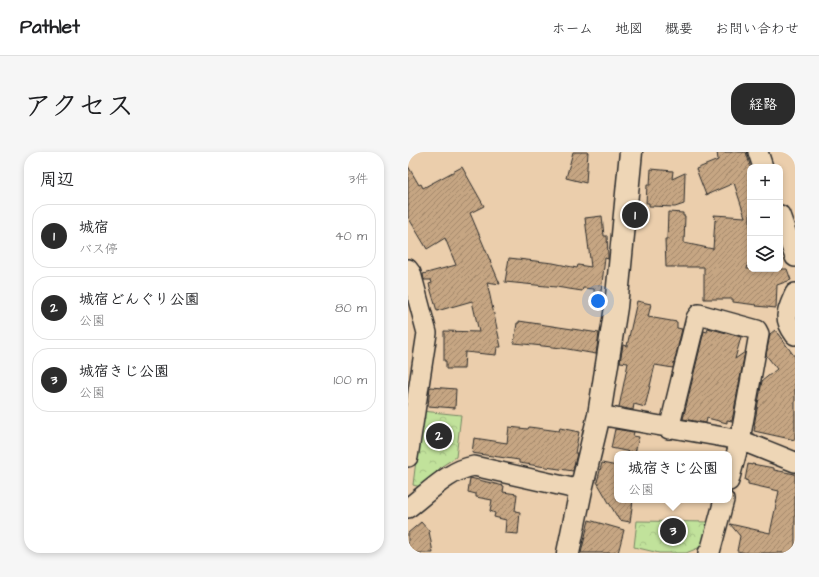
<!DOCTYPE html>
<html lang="ja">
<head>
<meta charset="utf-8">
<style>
  body { margin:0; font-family:"Architects Daughter","Klee One",sans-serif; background:#f6f6f6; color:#202124 }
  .controls { position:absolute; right:12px; top:12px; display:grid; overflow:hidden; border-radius:8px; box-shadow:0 2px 6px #0003 }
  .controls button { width:36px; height:36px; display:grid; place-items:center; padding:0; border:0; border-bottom:1px solid #e0e0e0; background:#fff; color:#202124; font:20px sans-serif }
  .you { position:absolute; left:190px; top:149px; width:14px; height:14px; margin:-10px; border:3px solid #fff; border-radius:50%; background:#1a73e8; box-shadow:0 0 0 6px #1a73e833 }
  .badge { display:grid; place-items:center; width:26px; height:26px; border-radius:50%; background:#2b2b2b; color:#fff; font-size:13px; font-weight:700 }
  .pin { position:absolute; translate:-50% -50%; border:2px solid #fff; box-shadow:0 1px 4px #0006 }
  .popup { position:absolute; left:206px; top:299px; width:118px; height:52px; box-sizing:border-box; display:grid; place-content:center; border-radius:8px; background:#fff; filter:drop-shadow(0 1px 3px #0005); font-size:13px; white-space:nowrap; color:#757577 }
  .popup b { font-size:15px; color:#202124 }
  .popup::after { content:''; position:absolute; left:50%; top:100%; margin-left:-8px; border:8px solid transparent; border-top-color:#fff }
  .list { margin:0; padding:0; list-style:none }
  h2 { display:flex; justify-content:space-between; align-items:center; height:52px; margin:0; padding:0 16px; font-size:17px }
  h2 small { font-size:13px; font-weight:400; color:#757577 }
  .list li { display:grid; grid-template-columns:26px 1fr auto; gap:12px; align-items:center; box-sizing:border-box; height:64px; margin:0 8px 8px; padding:0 8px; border:1px solid #e0e0e0; border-radius:16px }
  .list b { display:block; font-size:15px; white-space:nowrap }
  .list p { margin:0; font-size:13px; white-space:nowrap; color:#757577 }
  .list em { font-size:13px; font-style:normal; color:#757577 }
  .icon { flex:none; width:22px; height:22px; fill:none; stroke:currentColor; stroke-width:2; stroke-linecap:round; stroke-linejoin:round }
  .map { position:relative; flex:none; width:387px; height:401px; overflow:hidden; border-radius:16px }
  header { display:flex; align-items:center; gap:24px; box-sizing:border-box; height:56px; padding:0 20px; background:#fff; border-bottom:1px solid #e0e0e0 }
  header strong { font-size:19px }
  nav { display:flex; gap:22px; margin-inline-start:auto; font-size:14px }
  .intro { display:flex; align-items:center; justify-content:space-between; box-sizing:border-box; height:96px; padding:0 24px }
  h1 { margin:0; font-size:28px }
  .button { padding:10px 18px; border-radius:16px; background:#2b2b2b; color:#fff; font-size:14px; font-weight:700 }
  main { display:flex; gap:24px; padding:0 24px }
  aside { flex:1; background:#fff; border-radius:16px; box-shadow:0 2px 6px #0003 }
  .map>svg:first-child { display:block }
</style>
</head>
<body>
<header>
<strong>Pathlet</strong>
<nav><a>ホーム</a><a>地図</a><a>概要</a><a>お問い合わせ</a></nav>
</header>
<div class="intro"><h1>アクセス</h1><a class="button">経路</a></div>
<main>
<aside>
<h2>周辺<small>3件</small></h2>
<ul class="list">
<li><span class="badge">1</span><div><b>城宿</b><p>バス停</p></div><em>40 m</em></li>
<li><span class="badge">2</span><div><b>城宿どんぐり公園</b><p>公園</p></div><em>80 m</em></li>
<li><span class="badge">3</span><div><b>城宿きじ公園</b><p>公園</p></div><em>100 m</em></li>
</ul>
</aside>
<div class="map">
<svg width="387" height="401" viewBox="0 0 387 401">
  <defs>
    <pattern id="forest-crowns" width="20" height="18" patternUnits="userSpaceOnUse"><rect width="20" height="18" fill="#c1e29b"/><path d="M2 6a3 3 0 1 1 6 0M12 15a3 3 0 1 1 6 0" fill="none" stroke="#a6c286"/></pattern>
    <pattern id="building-hatch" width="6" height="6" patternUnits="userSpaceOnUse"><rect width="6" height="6" fill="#c6a683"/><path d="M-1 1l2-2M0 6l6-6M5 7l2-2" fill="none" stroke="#a1876b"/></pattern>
  </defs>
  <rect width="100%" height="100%" fill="#ebceac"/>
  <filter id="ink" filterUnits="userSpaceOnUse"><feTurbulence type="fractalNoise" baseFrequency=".025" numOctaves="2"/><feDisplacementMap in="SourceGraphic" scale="8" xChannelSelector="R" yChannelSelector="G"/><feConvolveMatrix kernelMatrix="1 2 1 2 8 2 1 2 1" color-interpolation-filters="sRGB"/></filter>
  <g filter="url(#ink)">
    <path fill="url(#forest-crowns)" stroke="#768663" d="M 14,259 L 53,263 L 48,305 L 34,314 L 13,335 L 5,333 Z
      M 229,369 L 303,370 L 295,394 L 278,401 L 251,401 L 226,395 Z"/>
    <path fill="url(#building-hatch)" stroke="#2b2b2b" d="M 165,0 L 180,0 L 178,31 L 158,26 Z
      M 309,0 L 338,0 L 342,13 L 342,104 L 339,117 L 379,117 L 383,128 L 369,133 L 368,156 L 348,154 L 349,153 L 325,150 L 325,147 L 296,147 L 296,115 L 258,115 L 257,87 L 259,87 L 260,60 L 275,61 L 275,64 L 277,64 L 276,91 L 305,97 L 307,68 L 308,69 L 306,63 L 337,65 L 326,31 L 298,43 L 288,17 L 310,8 Z
      M 0,14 L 11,33 L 13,32 L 15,36 L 54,15 L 76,54 L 62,61 L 92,132 L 79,130 L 93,195 L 89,195 L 88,203 L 57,200 L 56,217 L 38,217 L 38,209 L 36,209 L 36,179 L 71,180 L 64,149 L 29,159 L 21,132 L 24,131 L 23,128 L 16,128 L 15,122 L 48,113 L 37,86 L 19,97 L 0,65 Z
      M 243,17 L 265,19 L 264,27 L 277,21 L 276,52 L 267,55 L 241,54 L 241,51 L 238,51 L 239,33 L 242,33 Z
      M 194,64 L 196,84 L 199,84 L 200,104 L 200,107 L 197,106 L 192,148 L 187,148 L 186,137 L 175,136 L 174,139 L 148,135 L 97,130 L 101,106 L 145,111 L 169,116 L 170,113 L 183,115 L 177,66 Z
      M 229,149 L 243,152 L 240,165 L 269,170 L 269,176 L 274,177 L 265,216 L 247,213 L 237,255 L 226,252 L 225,258 L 211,255 L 220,211 L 212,210 L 215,193 L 219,194 Z
      M 111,169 L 191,181 L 188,202 L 154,196 L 106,191 L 109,171 L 111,171 Z
      M 300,176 L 333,185 L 327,207 L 337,200 L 324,269 L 319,268 L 319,271 L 299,266 L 298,271 L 275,267 L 296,179 L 299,180 Z
      M 367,178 L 387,205 L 387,288 L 346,279 L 347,274 L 346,274 L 354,229 L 369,217 L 358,203 L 362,182 Z
      M 22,235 L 48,237 L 47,256 L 20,254 Z
      M 101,275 L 120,277 L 121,275 L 151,279 L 152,276 L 171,280 L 167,301 L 169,301 L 165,319 L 111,311 L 111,308 L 64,301 L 66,286 L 99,291 Z
      M 207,277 L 226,280 L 225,284 L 231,285 L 227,301 L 203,296 Z
      M 194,311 L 209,314 L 209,348 L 225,348 L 222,370 L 211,368 L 189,330 Z
      M 340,312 L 344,313 L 344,312 L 366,316 L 366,318 L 387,322 L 387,394 L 385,401 L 339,401 L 329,399 L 332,384 L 322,372 L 362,381 L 371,339 L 340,332 L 340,329 L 337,328 Z
      M 62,326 L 96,334 L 95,340 L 109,342 L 107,359 L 112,360 L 110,382 L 97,381 L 98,368 L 86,365 L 87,361 L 82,359 L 84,348 L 68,345 L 68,342 L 60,340 Z
      M 181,368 L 216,378 L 210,401 L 173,401 Z
      M 13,370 L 21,379 L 25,401 L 0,401 L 0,381 Z"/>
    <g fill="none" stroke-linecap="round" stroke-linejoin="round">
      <g stroke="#2b2b2b" stroke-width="22">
        <path id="minor" d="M 350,0 L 355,15
          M 372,63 L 387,105
          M 0,117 L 3,121 L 19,181 L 0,305
          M 387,141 C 379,159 374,166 387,183
          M 191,263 L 332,288 L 321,329
          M 261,277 L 288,166 L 291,162 L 349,178 L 351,182 L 332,288 L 387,310
          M 0,356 C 20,341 41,318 66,314 L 173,338
          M 300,401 L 302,400 L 316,348"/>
      </g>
      <g stroke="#2b2b2b" stroke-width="25">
        <path id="tertiary" d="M 160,401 L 173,338 L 191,263 L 208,155 L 223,0"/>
      </g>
      <use href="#minor" stroke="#eed6b6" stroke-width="19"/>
      <use href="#tertiary" stroke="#eed6b6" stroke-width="22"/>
    </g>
  </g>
</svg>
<div class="controls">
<button>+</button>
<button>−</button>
<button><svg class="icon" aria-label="layers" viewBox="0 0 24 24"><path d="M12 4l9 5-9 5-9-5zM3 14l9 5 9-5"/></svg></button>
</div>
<div class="you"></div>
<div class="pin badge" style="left:227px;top:63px">1</div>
<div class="pin badge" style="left:31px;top:284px">2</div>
<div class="pin badge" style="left:265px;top:379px">3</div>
<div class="popup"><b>城宿きじ公園</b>公園</div>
</div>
</main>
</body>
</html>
